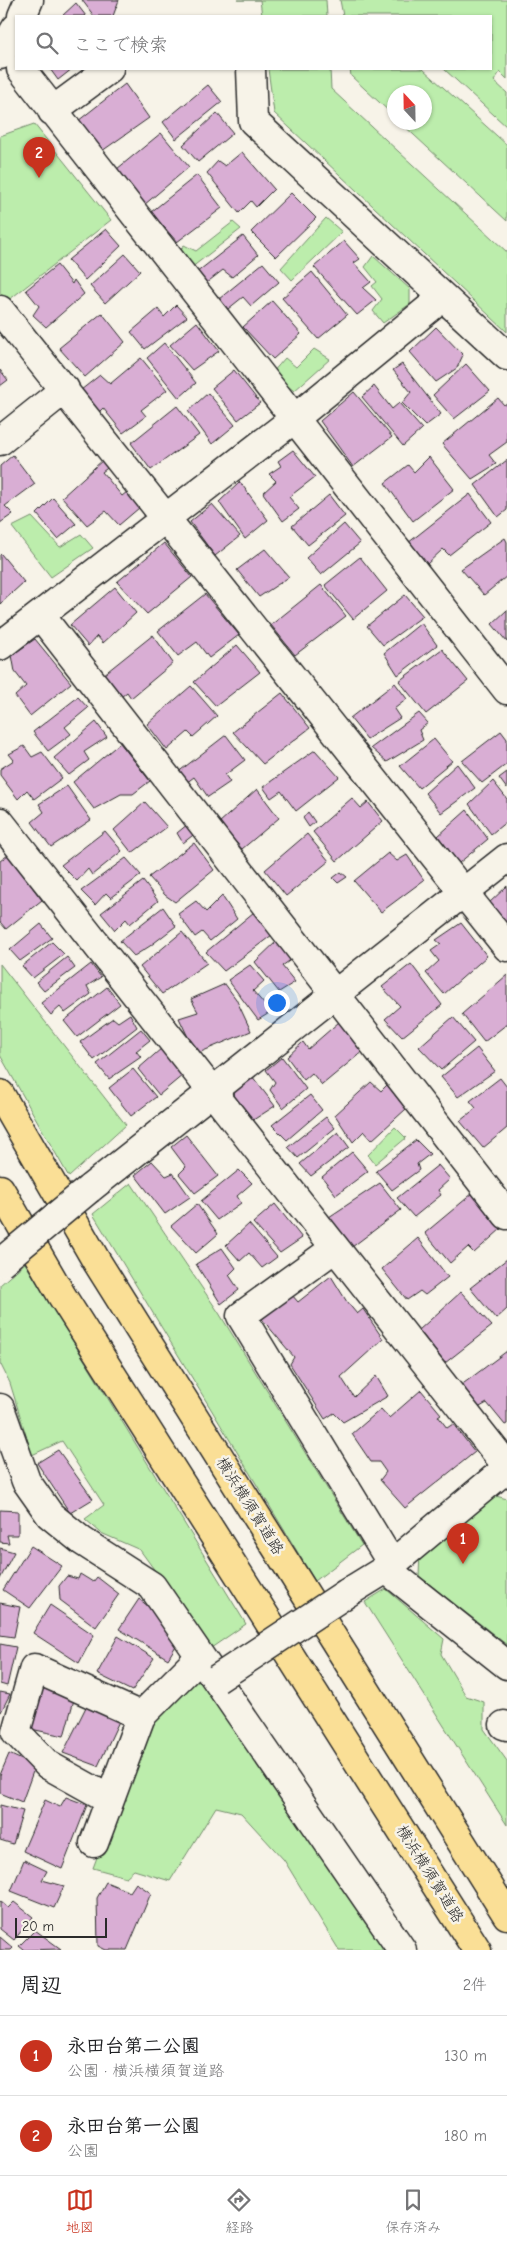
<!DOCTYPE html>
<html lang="ja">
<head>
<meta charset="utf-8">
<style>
  body { margin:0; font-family:"Comic Neue","Klee One",sans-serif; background:#f2f2f2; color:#202124 }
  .compass { position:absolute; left:387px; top:85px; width:45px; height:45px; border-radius:50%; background:#fff; box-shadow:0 1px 4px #0004; rotate:338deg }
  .scale { position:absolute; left:15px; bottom:12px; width:92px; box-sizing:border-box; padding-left:5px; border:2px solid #2b2b2b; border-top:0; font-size:14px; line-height:18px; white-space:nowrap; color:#2b2b2b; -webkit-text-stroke:4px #f7f3e8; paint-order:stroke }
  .you { position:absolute; left:276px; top:1002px; width:18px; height:18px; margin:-12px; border:4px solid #fff; border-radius:50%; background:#1a73e8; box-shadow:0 0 0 8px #1a73e833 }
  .badge { display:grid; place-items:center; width:32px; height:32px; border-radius:50%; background:#c8321e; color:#fff; font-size:16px; font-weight:700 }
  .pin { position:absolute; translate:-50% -41px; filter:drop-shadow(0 1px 2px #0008) }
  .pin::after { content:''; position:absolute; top:26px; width:18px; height:15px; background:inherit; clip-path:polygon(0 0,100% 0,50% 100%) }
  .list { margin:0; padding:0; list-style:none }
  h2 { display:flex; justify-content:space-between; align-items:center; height:65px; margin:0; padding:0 20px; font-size:21px }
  h2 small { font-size:16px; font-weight:400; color:#757577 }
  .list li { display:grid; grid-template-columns:32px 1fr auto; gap:15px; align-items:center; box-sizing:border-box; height:80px; padding:0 20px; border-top:1px solid #e0e0e0 }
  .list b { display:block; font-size:19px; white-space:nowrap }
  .list p { margin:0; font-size:16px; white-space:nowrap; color:#757577 }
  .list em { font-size:16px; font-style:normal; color:#757577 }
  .icon { flex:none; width:28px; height:28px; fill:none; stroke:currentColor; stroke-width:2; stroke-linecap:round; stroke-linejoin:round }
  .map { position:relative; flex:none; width:507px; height:1950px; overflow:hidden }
  .search { position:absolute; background:#fff; box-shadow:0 1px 4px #0004; left:15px; right:15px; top:15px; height:55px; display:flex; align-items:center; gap:12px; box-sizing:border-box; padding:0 18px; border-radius:0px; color:#757577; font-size:19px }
  .sheet { height:225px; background:#fff }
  nav { display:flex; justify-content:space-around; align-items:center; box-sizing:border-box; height:70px; border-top:1px solid #e0e0e0; background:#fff; font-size:14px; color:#757577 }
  nav a { display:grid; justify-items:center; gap:2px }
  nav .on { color:#c8321e }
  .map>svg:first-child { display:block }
</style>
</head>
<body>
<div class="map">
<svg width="507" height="1950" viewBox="0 0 507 1950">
  <rect width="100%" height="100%" fill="#f7f3e8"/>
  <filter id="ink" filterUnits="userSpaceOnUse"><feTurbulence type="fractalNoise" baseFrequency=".02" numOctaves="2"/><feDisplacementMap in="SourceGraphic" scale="10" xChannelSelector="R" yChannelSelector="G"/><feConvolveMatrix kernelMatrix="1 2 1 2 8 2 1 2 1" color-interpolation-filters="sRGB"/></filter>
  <g filter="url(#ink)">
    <path fill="#bcedac" stroke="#748c6c" d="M 238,0 L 326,0 L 327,16 L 262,16 L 260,0 Z
      M 340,0 L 507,0 L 507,79 L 500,72 L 494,81 L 507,93 L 507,127 L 444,69 L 491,69 L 491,16 L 343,16 Z
      M 268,69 L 330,69 L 331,89 L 507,252 L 507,332 L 274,113 Z
      M 350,69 L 423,69 L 507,145 L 507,221 L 401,123 L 424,122 L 424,92 L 394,92 L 394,116 L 351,76 Z
      M 34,124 L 111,220 L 5,303 L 0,296 L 0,136 Z
      M 326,218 L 342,232 L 292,280 L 281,268 Z
      M 233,222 L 241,229 L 191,268 L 177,255 L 184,245 L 196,251 Z
      M 373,256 L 410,289 L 410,304 L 383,323 L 373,311 L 382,299 L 372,286 L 377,282 L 365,267 Z
      M 314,349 L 330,359 L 294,391 L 272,373 L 285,358 L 296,367 Z
      M 32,517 L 60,547 L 81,534 L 93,548 L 51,577 L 12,527 Z
      M 0,964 L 126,1125 L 69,1177 L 0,1055 Z
      M 395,1127 L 406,1138 L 375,1164 L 368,1155 Z
      M 131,1183 L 219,1313 L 362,1545 L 315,1581 L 93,1214 Z
      M 25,1263 L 246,1624 L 211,1648 L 140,1550 L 101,1533 L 85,1519 L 104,1505 L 62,1441 L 32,1455 L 10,1383 L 0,1363 L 0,1285 Z
      M 496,1496 L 507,1499 L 507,1645 L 419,1576 L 420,1552 Z
      M 386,1589 L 444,1639 L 441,1654 L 466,1696 L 484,1702 L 484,1729 L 507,1761 L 507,1825 L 365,1602 Z
      M 199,1671 L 385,1950 L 339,1950 L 284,1860 L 241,1813 L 216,1807 L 170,1881 L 134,1870 L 126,1877 L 93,1868 L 148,1720 Z"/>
    <path fill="#d9aed4" stroke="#2b2b2b" d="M 82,0 L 119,0 L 113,16 L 94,16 Z
      M 76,3 L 86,16 L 62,16 Z
      M 50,69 L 72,69 L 58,80 Z
      M 125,84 L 149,118 L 102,151 L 78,121 Z
      M 208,85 L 222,102 L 176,139 L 163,122 Z
      M 217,113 L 233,133 L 198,162 L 183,145 Z
      M 161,133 L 189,167 L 144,205 L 117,169 Z
      M 242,152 L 274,189 L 256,207 L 251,201 L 239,213 L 207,173 L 218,161 L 225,166 Z
      M 197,175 L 222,208 L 177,242 L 151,212 Z
      M 291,193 L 316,218 L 276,257 L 251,232 Z
      M 106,229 L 121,246 L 85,280 L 68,260 Z
      M 243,236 L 258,255 L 232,277 L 223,270 L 205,284 L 196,273 Z
      M 344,241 L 360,259 L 354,263 L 371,282 L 363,288 L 376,300 L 357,315 L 314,267 Z
      M 125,254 L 140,271 L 105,303 L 90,286 Z
      M 263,263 L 279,282 L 251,306 L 243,297 L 228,309 L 219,299 Z
      M 57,265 L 72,284 L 74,280 L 84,294 L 46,327 L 33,315 L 39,306 L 26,290 Z
      M 312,272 L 347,315 L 318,339 L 282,298 Z
      M 272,301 L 301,334 L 273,359 L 243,327 Z
      M 176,305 L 187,317 L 145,349 L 131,332 L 158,309 L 164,317 Z
      M 102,313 L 125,342 L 85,377 L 59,348 Z
      M 197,322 L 219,351 L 192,370 L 170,345 Z
      M 436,327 L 463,355 L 457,368 L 436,382 L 410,352 Z
      M 164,343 L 196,383 L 179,398 L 147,358 Z
      M 141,358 L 167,390 L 141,410 L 146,416 L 123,433 L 103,408 L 98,413 L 81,390 L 100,375 L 110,384 Z
      M 402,364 L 441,414 L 425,426 L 402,403 L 411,392 L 393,370 Z
      M 466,364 L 490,391 L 454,419 L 433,395 Z
      M 0,370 L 8,380 L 0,386 Z
      M 234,370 L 260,403 L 238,420 L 212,388 Z
      M 374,386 L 392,409 L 399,403 L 422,429 L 403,446 L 362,397 Z
      M 354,392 L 392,437 L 353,467 L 320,421 Z
      M 208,393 L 235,425 L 212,444 L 188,411 Z
      M 498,398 L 504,405 L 507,403 L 507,442 L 489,455 L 496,464 L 472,479 L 442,444 Z
      M 177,406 L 199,435 L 151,470 L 131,443 Z
      M 293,450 L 315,477 L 289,497 L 299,509 L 283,521 L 263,493 L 276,481 L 269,474 L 281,466 L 278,461 Z
      M 13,455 L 35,484 L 5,506 L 13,514 L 0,523 L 0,466 Z
      M 429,457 L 454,489 L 413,521 L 385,483 L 408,465 L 414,472 Z
      M 104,459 L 110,466 L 102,472 L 122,496 L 127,492 L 139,508 L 119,525 L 106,511 L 87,525 L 62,497 Z
      M 507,460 L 507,510 L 498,517 L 475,485 Z
      M 240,482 L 268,520 L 245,539 L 219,502 Z
      M 470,494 L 491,522 L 449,555 L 443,549 L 426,565 L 408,543 Z
      M 329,495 L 345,516 L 308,545 L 292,526 Z
      M 53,498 L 76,524 L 58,539 L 37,514 Z
      M 212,504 L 240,536 L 215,556 L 190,522 Z
      M 344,524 L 360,543 L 321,575 L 306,558 Z
      M 505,538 L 507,542 L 507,576 L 484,595 L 461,569 Z
      M 164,543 L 192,577 L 147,614 L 117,582 Z
      M 265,549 L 289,577 L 259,597 L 237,570 Z
      M 1,554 L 24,582 L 0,604 L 0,555 Z
      M 360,557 L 387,591 L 353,619 L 325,585 Z
      M 321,585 L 346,616 L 295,655 L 271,625 Z
      M 115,587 L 136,613 L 103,643 L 97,636 L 88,646 L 70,625 Z
      M 205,594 L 239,635 L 209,658 L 197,642 L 178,656 L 158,631 Z
      M 405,595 L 423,616 L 383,645 L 367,626 Z
      M 507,610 L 507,642 L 492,624 Z
      M 421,623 L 437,645 L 398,675 L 384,653 Z
      M 153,635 L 173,663 L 131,698 L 127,692 L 121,697 L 103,675 Z
      M 35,639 L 71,683 L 30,716 L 15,696 L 26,686 L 15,672 L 12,655 Z
      M 237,645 L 260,672 L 216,706 L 194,682 Z
      M 442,649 L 468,681 L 426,714 L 399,681 Z
      M 395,683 L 407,699 L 394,709 L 400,718 L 367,739 L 350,718 Z
      M 191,686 L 217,716 L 193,737 L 188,732 L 167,750 L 147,724 Z
      M 282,693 L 310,728 L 263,764 L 233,732 Z
      M 78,697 L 88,708 L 65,727 L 71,734 L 48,751 L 33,732 Z
      M 419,713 L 428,723 L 419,730 L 423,740 L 387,762 L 371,748 Z
      M 96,722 L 107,737 L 84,752 L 89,760 L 69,775 L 54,758 Z
      M 501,731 L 507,739 L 507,764 L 482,783 L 462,761 Z
      M 226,735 L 245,760 L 225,775 L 230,782 L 208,797 L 194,777 L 186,783 L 177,773 Z
      M 434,739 L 452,761 L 419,788 L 400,766 Z
      M 120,743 L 150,781 L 133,794 L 121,794 L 94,809 L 73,782 Z
      M 24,746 L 32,757 L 42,752 L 62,778 L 34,799 L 27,790 L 18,799 L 0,775 L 0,769 L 14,760 L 9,754 Z
      M 315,750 L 339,777 L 296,811 L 281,791 L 271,798 L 263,787 Z
      M 457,764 L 475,788 L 441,813 L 425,793 Z
      M 507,772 L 507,789 L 499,778 Z
      M 493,781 L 507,799 L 507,821 L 491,834 L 469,804 Z
      M 67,786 L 91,820 L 51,847 L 32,822 L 44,812 L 39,804 Z
      M 257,789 L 279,818 L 242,849 L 219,823 Z
      M 352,798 L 361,808 L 368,802 L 383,821 L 337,861 L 313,832 Z
      M 145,802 L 167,827 L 132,853 L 114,830 Z
      M 467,810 L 488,839 L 459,863 L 438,836 Z
      M 308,812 L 315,822 L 309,827 L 303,818 Z
      M 188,824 L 197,832 L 183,843 L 177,833 Z
      M 105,831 L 122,851 L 92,875 L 88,869 L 77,881 L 61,865 Z
      M 307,834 L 329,861 L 286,896 L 265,870 Z
      M 194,843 L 214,870 L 175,902 L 165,895 L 149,877 Z
      M 388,853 L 397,861 L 407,855 L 424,880 L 381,912 L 354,881 Z
      M 8,855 L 42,900 L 6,929 L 0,922 L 0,861 Z
      M 126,858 L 141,875 L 111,898 L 106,893 L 95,905 L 81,891 Z
      M 341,872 L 347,877 L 338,883 L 333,878 Z
      M 143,881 L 158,901 L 130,924 L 126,919 L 115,930 L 101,913 Z
      M 507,886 L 507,929 L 488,904 Z
      M 222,896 L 237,919 L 210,941 L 202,932 L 195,937 L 178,914 L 196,901 L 206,912 Z
      M 163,907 L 176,926 L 150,946 L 134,956 L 120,941 Z
      M 254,912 L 272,935 L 224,971 L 206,952 Z
      M 461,923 L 487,956 L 444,994 L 426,973 L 439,961 L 431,951 L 441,944 L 436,940 Z
      M 41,924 L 52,938 L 20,961 L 10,950 Z
      M 182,932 L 207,963 L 162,994 L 140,967 Z
      M 278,940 L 292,959 L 282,966 L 295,982 L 279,992 L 255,962 Z
      M 52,942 L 64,954 L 33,978 L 22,966 Z
      M 67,957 L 75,968 L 44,991 L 36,982 Z
      M 91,964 L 101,977 L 87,986 L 91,994 L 65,1013 L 60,1007 L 51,1015 L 41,1003 Z
      M 411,964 L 442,1005 L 402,1037 L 385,1019 L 400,1006 L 382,987 Z
      M 250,965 L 264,981 L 253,991 L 271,1012 L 258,1020 L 228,980 Z
      M 507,975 L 507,1024 L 484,1042 L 462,1014 Z
      M 225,984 L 236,999 L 251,1031 L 196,1054 L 179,1018 L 198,1012 L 191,999 Z
      M 107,987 L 120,1004 L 77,1037 L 64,1021 Z
      M 130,1014 L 137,1027 L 94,1060 L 80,1042 L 113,1018 L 118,1022 Z
      M 453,1017 L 474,1042 L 441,1070 L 419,1047 Z
      M 339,1022 L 363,1051 L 322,1085 L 312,1073 L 304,1080 L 287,1057 L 303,1042 L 308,1049 Z
      M 141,1029 L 150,1040 L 136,1051 L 141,1057 L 109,1079 L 97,1064 Z
      M 162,1048 L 183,1075 L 159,1095 L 138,1069 Z
      M 477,1048 L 495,1071 L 458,1097 L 441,1077 Z
      M 282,1057 L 306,1089 L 283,1108 L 270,1090 L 275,1082 L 266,1070 Z
      M 133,1069 L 156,1097 L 131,1116 L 109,1088 Z
      M 252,1076 L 275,1106 L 250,1122 L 235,1101 L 234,1091 Z
      M 500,1078 L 507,1087 L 507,1128 L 483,1148 L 460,1121 L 476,1108 L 470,1101 Z
      M 371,1082 L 381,1091 L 387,1085 L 406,1109 L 372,1140 L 364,1131 L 353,1142 L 335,1115 Z
      M 310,1095 L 322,1110 L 287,1140 L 272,1125 Z
      M 326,1117 L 335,1128 L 298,1158 L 288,1147 Z
      M 338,1132 L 349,1147 L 311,1176 L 300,1164 Z
      M 186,1135 L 218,1176 L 195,1193 L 179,1174 L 186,1167 L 171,1147 Z
      M 416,1140 L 430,1154 L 417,1164 L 419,1170 L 392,1190 L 376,1171 Z
      M 352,1152 L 368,1171 L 336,1195 L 322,1177 Z
      M 152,1161 L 166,1176 L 173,1173 L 190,1197 L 165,1214 L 135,1175 Z
      M 438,1165 L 450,1179 L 438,1190 L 441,1195 L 414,1217 L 397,1198 Z
      M 239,1170 L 252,1183 L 237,1196 L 241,1203 L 217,1220 L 201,1201 Z
      M 380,1183 L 401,1210 L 352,1247 L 326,1219 Z
      M 473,1193 L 501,1229 L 474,1253 L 468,1247 L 450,1263 L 425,1233 Z
      M 197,1204 L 218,1234 L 196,1253 L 171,1226 Z
      M 275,1204 L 302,1238 L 280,1253 L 253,1223 Z
      M 249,1224 L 277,1257 L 262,1268 L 249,1253 L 240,1261 L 226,1245 Z
      M 418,1238 L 448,1277 L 425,1295 L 420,1291 L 407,1300 L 382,1269 Z
      M 222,1248 L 236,1268 L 229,1275 L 239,1290 L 221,1304 L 196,1264 Z
      M 507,1259 L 507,1309 L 496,1319 L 470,1288 Z
      M 331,1276 L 347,1302 L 357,1314 L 363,1309 L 383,1339 L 341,1377 L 354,1397 L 376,1376 L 388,1396 L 343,1422 L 334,1413 L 325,1419 L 290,1364 L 294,1357 L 262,1319 L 292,1295 L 298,1302 Z
      M 461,1292 L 492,1326 L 445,1363 L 419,1330 Z
      M 507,1351 L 507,1424 L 505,1425 L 487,1403 L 478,1408 L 460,1386 Z
      M 421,1390 L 441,1414 L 438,1416 L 447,1428 L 453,1424 L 475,1452 L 405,1508 L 380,1480 L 386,1472 L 379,1462 L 371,1462 L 352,1434 L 381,1409 L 389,1418 Z
      M 58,1450 L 93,1499 L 70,1513 L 37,1463 Z
      M 0,1510 L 18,1511 L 18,1535 L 7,1535 L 9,1543 L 0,1542 Z
      M 31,1546 L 62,1566 L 30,1608 L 3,1590 Z
      M 0,1548 L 14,1552 L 0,1579 Z
      M 80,1574 L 93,1582 L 97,1577 L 119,1594 L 96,1627 L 60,1600 L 59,1586 L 67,1576 L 78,1579 Z
      M 139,1599 L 153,1610 L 177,1644 L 168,1659 L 119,1629 Z
      M 0,1603 L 20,1607 L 14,1637 L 0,1635 Z
      M 50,1605 L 94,1635 L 79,1663 L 33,1633 Z
      M 118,1636 L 154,1658 L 132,1691 L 97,1674 Z
      M 0,1644 L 16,1647 L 7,1686 L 0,1684 Z
      M 38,1685 L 75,1696 L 64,1736 L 26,1728 Z
      M 0,1692 L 10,1694 L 1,1712 L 0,1712 Z
      M 88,1703 L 121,1717 L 98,1766 L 63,1753 Z
      M 9,1754 L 35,1766 L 22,1802 L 0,1793 L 0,1775 Z
      M 66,1797 L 87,1805 L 62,1869 L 23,1851 L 45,1800 L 60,1807 Z
      M 0,1805 L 23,1811 L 13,1844 L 0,1840 Z
      M 24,1860 L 47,1871 L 42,1880 L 64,1886 L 54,1908 L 11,1891 Z
      M 106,1882 L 130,1892 L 136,1883 L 151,1893 L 127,1950 L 106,1950 L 98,1946 L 97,1898 Z
      M 0,1901 L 8,1908 L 14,1902 L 33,1917 L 14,1940 L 0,1929 Z
      M 35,1930 L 61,1949 L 24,1950 L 19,1946 Z
      M 0,1937 L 13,1948 L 11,1950 L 0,1950 Z"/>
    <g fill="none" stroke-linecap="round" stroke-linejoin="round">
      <g stroke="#2b2b2b" stroke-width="31">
        <path id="minor" d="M 21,69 L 507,690
          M 251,69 L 253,121 L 507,356
          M 52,111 L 109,69
          M 0,310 L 507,947
          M 0,441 L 65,389
          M 41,616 L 507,1215
          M 0,646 L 294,419 L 443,297
          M 0,822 L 507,1466
          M 89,1189 L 507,858
          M 335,1248 L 241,1316 L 392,1564
          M 0,1408 L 26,1481 L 50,1515 L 82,1541 L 152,1586 L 402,1950
          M 386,1569 L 507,1665
          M 347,1593 L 386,1569 L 507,1468
          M 504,1725 L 507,1726
          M 109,1799 L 48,1765 L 16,1732 L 34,1668 L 141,1716 L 200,1657
          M 94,1843 L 141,1716"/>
      </g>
      <g stroke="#2b2b2b" stroke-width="31">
        <path id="tertiary" d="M 22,16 L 29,0
          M 0,55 L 16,28"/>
      </g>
      <g stroke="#2b2b2b" stroke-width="31">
        <path id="motorway" d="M 0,1094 L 97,1262 L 507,1915
          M 0,1189 L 62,1296 L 477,1950"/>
      </g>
      <use href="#minor" stroke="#f7f3e8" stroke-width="28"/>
      <use href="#tertiary" stroke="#f7f3e8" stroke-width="28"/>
      <use href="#motorway" stroke="#fadf96" stroke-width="28"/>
      <g stroke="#2b2b2b" stroke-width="31" stroke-linecap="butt">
        <path id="minor-bridge" d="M 0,1263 L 89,1189
          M 217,1679 L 347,1593"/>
      </g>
      <use href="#minor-bridge" stroke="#f7f3e8" stroke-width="28"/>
    </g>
  </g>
  <g text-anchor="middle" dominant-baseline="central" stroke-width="5" stroke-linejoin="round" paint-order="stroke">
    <g font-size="16" fill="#2b2b2b" stroke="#f7f3e8">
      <text transform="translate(250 1506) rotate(58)">横浜横須賀道路</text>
      <text transform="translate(430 1874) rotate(58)">横浜横須賀道路</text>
    </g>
  </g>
</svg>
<svg class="compass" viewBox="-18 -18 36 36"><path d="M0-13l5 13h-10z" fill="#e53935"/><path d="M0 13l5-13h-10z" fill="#757577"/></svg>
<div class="scale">20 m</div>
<div class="you"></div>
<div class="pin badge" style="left:463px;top:1564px">1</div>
<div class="pin badge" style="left:39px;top:178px">2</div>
<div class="search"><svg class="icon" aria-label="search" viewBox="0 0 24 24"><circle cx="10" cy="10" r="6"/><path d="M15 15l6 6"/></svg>ここで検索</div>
</div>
<section class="sheet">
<h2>周辺<small>2件</small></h2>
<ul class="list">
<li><span class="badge">1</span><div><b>永田台第二公園</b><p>公園 · 横浜横須賀道路</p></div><em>130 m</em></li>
<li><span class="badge">2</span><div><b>永田台第一公園</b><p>公園</p></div><em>180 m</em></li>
</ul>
</section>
<nav>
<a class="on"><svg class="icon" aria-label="map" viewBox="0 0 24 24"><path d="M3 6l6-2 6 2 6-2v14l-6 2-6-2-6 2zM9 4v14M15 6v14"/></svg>地図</a>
<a><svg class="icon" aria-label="directions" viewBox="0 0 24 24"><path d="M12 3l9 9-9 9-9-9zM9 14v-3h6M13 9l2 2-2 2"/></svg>経路</a>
<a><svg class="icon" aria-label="saved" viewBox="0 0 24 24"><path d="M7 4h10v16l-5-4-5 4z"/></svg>保存済み</a>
</nav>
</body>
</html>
